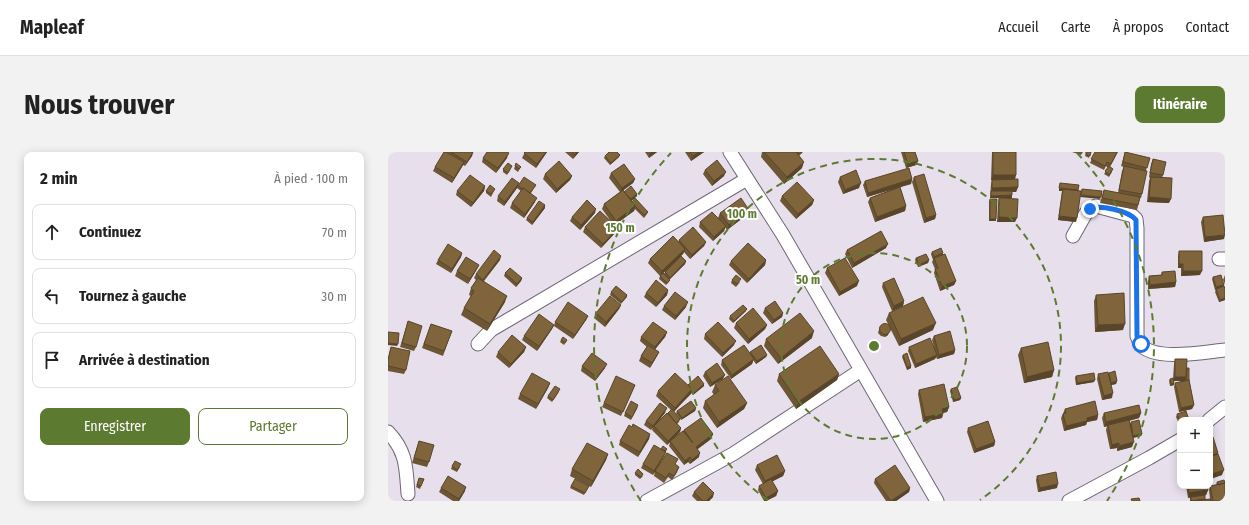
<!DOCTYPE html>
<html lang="fr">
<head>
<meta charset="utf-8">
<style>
  body { margin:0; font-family:"Fira Sans Condensed",sans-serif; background:#f2f2f2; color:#222 }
  .controls { position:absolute; right:12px; bottom:12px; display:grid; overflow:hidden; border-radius:8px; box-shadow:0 2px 10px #0003 }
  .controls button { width:36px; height:36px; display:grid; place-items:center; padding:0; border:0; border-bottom:1px solid #e0e0e0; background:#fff; color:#222; font:20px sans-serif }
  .stop { position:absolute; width:12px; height:12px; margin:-9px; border:3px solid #1a73e8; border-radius:50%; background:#fff }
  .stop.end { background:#1a73e8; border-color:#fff; box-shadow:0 1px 4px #0008 }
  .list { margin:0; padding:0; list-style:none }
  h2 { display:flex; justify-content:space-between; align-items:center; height:52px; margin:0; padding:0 16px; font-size:17px }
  h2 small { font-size:13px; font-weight:400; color:#767676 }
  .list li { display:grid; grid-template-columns:26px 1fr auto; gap:12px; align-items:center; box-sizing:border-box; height:56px; margin:0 8px 8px; padding:0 8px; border:1px solid #e0e0e0; border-radius:8px }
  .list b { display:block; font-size:15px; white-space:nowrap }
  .list em { font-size:13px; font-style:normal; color:#767676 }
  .actions { display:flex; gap:8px; padding:12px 16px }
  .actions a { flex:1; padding:9px 0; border:1px solid #5d7b30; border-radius:8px; text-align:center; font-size:14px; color:#5d7b30 }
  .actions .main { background:#5d7b30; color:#fff }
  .icon { flex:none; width:22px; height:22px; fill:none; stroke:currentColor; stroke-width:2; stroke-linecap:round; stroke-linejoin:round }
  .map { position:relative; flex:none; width:837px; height:349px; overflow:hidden; border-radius:8px }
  header { display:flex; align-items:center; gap:24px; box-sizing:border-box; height:56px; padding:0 20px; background:#fff; border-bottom:1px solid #e0e0e0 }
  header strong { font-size:19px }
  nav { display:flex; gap:22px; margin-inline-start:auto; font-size:14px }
  .intro { display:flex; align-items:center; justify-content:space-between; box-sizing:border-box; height:96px; padding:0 24px }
  h1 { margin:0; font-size:28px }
  .button { padding:10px 18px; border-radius:8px; background:#5d7b30; color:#fff; font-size:14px; font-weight:700 }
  main { display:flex; gap:24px; padding:0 24px }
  aside { flex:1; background:#fff; border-radius:8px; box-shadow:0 2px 10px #0003 }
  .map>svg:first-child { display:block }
</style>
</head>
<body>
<header>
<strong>Mapleaf</strong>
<nav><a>Accueil</a><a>Carte</a><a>À propos</a><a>Contact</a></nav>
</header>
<div class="intro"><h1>Nous trouver</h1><a class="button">Itinéraire</a></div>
<main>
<aside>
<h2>2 min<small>À pied · 100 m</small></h2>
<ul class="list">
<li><svg class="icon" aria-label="ahead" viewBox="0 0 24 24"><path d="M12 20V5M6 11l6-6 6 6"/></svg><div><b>Continuez</b></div><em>70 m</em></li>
<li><svg class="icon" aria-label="left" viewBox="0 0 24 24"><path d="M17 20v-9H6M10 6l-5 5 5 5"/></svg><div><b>Tournez à gauche</b></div><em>30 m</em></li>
<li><svg class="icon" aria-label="arrive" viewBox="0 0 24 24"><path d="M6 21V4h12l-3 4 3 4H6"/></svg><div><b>Arrivée à destination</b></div></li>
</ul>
<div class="actions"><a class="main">Enregistrer</a><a>Partager</a></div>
</aside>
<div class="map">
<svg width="837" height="349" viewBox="0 0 837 349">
  <rect width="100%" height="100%" fill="#e8dfed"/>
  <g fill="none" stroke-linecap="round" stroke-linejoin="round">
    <g stroke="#6f6774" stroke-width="15">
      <path id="minor" d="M 342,0 L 395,83 L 549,349
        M 685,84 L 698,61 L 702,57 L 708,54 L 745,64 L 748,67 L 749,76 L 749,184 C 750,186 751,190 752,192 C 766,210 817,200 837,198
        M 831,107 L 837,107
        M 90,192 L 103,178 L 359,27
        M 821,268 L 837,255
        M 0,280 C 19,300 18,316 20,342
        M 259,349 L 345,302 L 473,218
        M 681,349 L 761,306 L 792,288"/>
    </g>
    <use href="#minor" stroke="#fff" stroke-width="13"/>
  </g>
  <path fill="#6d5634" d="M 56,0 L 85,0 L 84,4 L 77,14 L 75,13 L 64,31 L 45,19 L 47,15 Z
    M 137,0 L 159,0 L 148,16 L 134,6 Z
    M 177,0 L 191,0 L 185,7 Z
    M 257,0 L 269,0 L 261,6 Z
    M 297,0 L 316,0 L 303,9 Z
    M 374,0 L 415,0 L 411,4 L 414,16 L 396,32 L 373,5 Z
    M 513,0 L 527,0 L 530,9 L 528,13 L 518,16 Z
    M 604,0 L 605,0 L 627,27 L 630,35 L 628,40 L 624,40 L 624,46 L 602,46 L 603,32 L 604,28 L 603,28 Z
    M 684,0 L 695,0 L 693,3 Z
    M 698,0 L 703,0 L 701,6 L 697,4 Z
    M 707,0 L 730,0 L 722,15 L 724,20 L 721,25 L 716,22 L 720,16 L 718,14 L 716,18 L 702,11 Z
    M 737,0 L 762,6 L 758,18 L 754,42 L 753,46 L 752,46 L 749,58 L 712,51 L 716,38 L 730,41 L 734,19 L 736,15 L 733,14 Z
    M 217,4 L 231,5 L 222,13 L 216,6 Z
    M 95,6 L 119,6 L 108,21 L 94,10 Z
    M 765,7 L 775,23 L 774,26 L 781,51 L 759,50 L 761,29 L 762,26 L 761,25 L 763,12 Z
    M 127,14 L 133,15 L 130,20 L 126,17 Z
    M 123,16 L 119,23 L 115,20 L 115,17 Z
    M 317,18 L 336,24 L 324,34 L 315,22 Z
    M 223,21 L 247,27 L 245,31 L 235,38 L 236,40 L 249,42 L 249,44 L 243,49 L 260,60 L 259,62 L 256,66 L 247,57 L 246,59 L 227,73 L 228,80 L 213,96 L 195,80 L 197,75 L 225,72 L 214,57 L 216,52 L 232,40 L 221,26 Z
    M 157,22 L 184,24 L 182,28 L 168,41 L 155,27 Z
    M 452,25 L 471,36 L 455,42 L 450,30 Z
    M 526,25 L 548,63 L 547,67 L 536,71 L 524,30 Z
    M 524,27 L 523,32 L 512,35 L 518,54 L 517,59 L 487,70 L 480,50 L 482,46 L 508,36 L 479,45 L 475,33 L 477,29 Z
    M 131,31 L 129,36 L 116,54 L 109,49 L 110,44 Z
    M 672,31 L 690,38 L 688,70 L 670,68 L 674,39 L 671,39 Z
    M 148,33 L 143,41 L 147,50 L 136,66 L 122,56 L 124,51 L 133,39 L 129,36 L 130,34 Z
    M 97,34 L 96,39 L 83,55 L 68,43 L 69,39 Z
    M 107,37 L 103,45 L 98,41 L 98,39 Z
    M 394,44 L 426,48 L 424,53 L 408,67 L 392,49 Z
    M 611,46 L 627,70 L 609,70 L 610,51 Z
    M 602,47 L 608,69 L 601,69 L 601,49 Z
    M 157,53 L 157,56 L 144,73 L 138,68 L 139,66 Z
    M 361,58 L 360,62 L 339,78 L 337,75 L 336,79 L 325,89 L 311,75 L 312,70 L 334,70 L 330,66 L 332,61 Z
    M 207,61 L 192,78 L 182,69 L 184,65 Z
    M 815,65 L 836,87 L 816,90 L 813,70 Z
    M 291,88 L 318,90 L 316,94 L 302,107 L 296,100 L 295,102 L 272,124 L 260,111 L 262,107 L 290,90 Z
    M 498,96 L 464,116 L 457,102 L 459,98 Z
    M 791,99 L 812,123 L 793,124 L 793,116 L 790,116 L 790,104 Z
    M 544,100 L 555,101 L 555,102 L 568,129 L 566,133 L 552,139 L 546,121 L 547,117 L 544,110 L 545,108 L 543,102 Z
    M 74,101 L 73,105 L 63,121 L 48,112 L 50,108 Z
    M 528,106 L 541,108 L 540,111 L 530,115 L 527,108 Z
    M 112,108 L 96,129 L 117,150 L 99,179 L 73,163 L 76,156 L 83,144 L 81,143 L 83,136 L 88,128 L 86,126 L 88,122 Z
    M 378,108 L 377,113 L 359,131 L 341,113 L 343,109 Z
    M 298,109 L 297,112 L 282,127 L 281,130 L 278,133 L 271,127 L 272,124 L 276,122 L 277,120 Z
    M 91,113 L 89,117 L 80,132 L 67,124 L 69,119 Z
    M 439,116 L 469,134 L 451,144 L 437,121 Z
    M 774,120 L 788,130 L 787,135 L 760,137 L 760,129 L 761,124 L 773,123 Z
    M 117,121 L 134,126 L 133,129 L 128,135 L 116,124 Z
    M 837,123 L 837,132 L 835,128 Z
    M 825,125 L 836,133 L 835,134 L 837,137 L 837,148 L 831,150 L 827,140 L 828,137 L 827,138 L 824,127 Z
    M 344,128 L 352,130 L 348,135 L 343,131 Z
    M 495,131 L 516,149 L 515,154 L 504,159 L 494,135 Z
    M 280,138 L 279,143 L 268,155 L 256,145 L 258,141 Z
    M 223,140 L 239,143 L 239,145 L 233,152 L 222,143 Z
    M 708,143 L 735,178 L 707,180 L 706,149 Z
    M 233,153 L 231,157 L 217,175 L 206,166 L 208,161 Z
    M 276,154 L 298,155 L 287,168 L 274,158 Z
    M 377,156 L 395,161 L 394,165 L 384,172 L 375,161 Z
    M 358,159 L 345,171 L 341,167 L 342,164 Z
    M 501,161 L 545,178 L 511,194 L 498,168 Z
    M 200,164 L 198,168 L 185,187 L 166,174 L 167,170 Z
    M 20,169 L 28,195 L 26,199 L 12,195 Z
    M 348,171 L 379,173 L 377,177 L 360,192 L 346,176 Z
    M 43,172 L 64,179 L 55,204 L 34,196 Z
    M 166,173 L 164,177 L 149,199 L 134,188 L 136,184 Z
    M 492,174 L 500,183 L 497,185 L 493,184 L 490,181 Z
    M 279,180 L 277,185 L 267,197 L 271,200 L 269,204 L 262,216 L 251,209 L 253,204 L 259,195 L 252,189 L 253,185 Z
    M 317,182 L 346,193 L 334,205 L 316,187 Z
    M 546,184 L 567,198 L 566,202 L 549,207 L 548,205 L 547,207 L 527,216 L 520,199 L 521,195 L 546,195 L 544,188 Z
    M 424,186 L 390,212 L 376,194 L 378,187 Z
    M 173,188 L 179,188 L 176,193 L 172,190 Z
    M 3,195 L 18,218 L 16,222 L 0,219 L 0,206 Z
    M 138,195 L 136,200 L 121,216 L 108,205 L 110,200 Z
    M 633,196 L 666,218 L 664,225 L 636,231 L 630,203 Z
    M 362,200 L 379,203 L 378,205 L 368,212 L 365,208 L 364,212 L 343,227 L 333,213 L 334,208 L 362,202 Z
    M 515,203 L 523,214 L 523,216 L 519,218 L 514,205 Z
    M 787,207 L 799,216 L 806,253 L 804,257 L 791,260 L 786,235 L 787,231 L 794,229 L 786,229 L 786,233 L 782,234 L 781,229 L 782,227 L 785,227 L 786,212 Z
    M 194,214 L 217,216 L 207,229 L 193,219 Z
    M 317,220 L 335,227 L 322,235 L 315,224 Z
    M 391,222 L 451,222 L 449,228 L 408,257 L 389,229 Z
    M 710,222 L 720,222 L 729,229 L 728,232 L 723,233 L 724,246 L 714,248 L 709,227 Z
    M 688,224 L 706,230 L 688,233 L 687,226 Z
    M 162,231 L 160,236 L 148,257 L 130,247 L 132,242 Z
    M 247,233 L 233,264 L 214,255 L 216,251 Z
    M 300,233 L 316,234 L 305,243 L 303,241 L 286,260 L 292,267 L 291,270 L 289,272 L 293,276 L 292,280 L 285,287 L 295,279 L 296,278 L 325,282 L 323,287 L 309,297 L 311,305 L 302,312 L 300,310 L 296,313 L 281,294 L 282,290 L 279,293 L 264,278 L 265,275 L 263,278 L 256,273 L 258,269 L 277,261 L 269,271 L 283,258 L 268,244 L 270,239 Z
    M 327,233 L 359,251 L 356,257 L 329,276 L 315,256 L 317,249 L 326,243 L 324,240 Z
    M 563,237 L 573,246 L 572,248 L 565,250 L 562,239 Z
    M 531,238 L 561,255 L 559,260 L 555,261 L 554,266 L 535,270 L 530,242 Z
    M 171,240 L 164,250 L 159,246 L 160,244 Z
    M 250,255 L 243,268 L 236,264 L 237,261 Z
    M 308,256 L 307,259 L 293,268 L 288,261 L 289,259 Z
    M 677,257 L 710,263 L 709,268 L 699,270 L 698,273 L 676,279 L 673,266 Z
    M 716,261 L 753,261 L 751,266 L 741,269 L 742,272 L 743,270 L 754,282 L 753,284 L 745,286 L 744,295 L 729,299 L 729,296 L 722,297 L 718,278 L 719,274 L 716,275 L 714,266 Z
    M 789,262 L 792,268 L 792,274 L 788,265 Z
    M 580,276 L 607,290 L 606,294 L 586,301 L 579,280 Z
    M 262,282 L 261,287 L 250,305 L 231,293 L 232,289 Z
    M 822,286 L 830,302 L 834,323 L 822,327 Z
    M 31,289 L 41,310 L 39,315 L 24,311 Z
    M 273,297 L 279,297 L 276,304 L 265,323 L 253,316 L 255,312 Z
    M 220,302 L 218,308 L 203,335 L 182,324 L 184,317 Z
    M 288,313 L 291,315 L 289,320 L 284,328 L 280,325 L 276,331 L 266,324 L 267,319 Z
    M 369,313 L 397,319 L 395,324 L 384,329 L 390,339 L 388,344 L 378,349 L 376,349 L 370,338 L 371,334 L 375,332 L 367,318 Z
    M 64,314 L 72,315 L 69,320 L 63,317 Z
    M 247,321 L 255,324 L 252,327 L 247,323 Z
    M 649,324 L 669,336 L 650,340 L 648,328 Z
    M 31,326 L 36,327 L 32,337 L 28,335 Z
    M 487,327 L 522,336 L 521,340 L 508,349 L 498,349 L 486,331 Z
    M 829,330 L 837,349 L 802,349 L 802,345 L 800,346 L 798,334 L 819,334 L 820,338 L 818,343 L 817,343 L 817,347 L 822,347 L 821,338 L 822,334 L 828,333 Z
    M 183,334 L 201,334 L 196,343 L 182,336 Z
    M 53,336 L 77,339 L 71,349 L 65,349 L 51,340 Z
    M 306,340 L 325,345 L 321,349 L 309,349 L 304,344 Z"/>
  <path fill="#59462a" d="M 85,0 L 84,4 L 77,14 L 79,10 Z
    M 158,0 L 159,0 L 148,16 L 149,12 Z
    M 189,0 L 191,0 L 185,7 L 187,3 Z
    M 264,0 L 269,0 L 261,6 L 262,1 Z
    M 311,0 L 316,0 L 303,9 L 305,4 Z
    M 121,1 L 119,6 L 108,21 L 110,16 Z
    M 232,3 L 231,5 L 222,13 L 223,11 Z
    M 530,9 L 528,13 L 518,16 L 520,12 Z
    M 76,10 L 74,15 L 64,31 L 66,26 Z
    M 416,10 L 414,16 L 396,32 L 399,25 Z
    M 338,20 L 336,24 L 324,34 L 326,29 Z
    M 605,23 L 628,23 L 627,28 L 603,28 Z
    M 184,24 L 182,28 L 168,41 L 169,37 Z
    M 247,27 L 245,31 L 232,41 L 234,36 Z
    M 524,27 L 523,32 L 479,45 L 480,41 Z
    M 131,31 L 129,36 L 116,54 L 117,50 Z
    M 473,31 L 471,36 L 455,42 L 457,38 Z
    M 97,34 L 96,39 L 83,55 L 85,51 Z
    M 630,35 L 628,40 L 603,40 L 604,36 Z
    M 671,36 L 675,37 L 674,39 L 671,39 Z
    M 249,42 L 249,44 L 242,50 L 243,47 Z
    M 624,43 L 624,46 L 602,46 L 603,44 Z
    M 693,43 L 713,45 L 712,47 L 692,45 Z
    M 761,45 L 783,47 L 781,51 L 759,50 Z
    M 149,46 L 147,50 L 136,66 L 137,62 Z
    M 426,48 L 424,53 L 408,67 L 410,62 Z
    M 157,53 L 157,56 L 144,73 L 145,70 Z
    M 247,54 L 246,59 L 226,73 L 228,69 Z
    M 518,54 L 517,59 L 487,70 L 489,65 Z
    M 208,57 L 207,61 L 192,78 L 193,73 Z
    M 361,58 L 360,62 L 339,78 L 341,73 Z
    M 548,63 L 547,67 L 536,71 L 538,66 Z
    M 671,64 L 689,66 L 688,70 L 670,68 Z
    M 611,65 L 629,66 L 627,70 L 609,70 Z
    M 602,67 L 608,67 L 608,69 L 601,69 Z
    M 338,74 L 336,79 L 325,89 L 326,85 Z
    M 230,76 L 228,80 L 213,96 L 215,92 Z
    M 837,83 L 836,87 L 816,90 L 817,85 Z
    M 318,90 L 316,94 L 302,107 L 304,103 Z
    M 500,92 L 498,96 L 464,116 L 466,111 Z
    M 297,97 L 295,102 L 272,124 L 274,119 Z
    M 74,101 L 73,105 L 63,121 L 64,117 Z
    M 113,104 L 112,108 L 93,132 L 95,128 Z
    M 378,108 L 377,113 L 359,131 L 361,127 Z
    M 541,108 L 540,111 L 530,115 L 531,113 Z
    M 298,109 L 297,112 L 281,128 L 282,126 Z
    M 791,112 L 795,112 L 793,116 L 790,116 Z
    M 91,113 L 89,117 L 80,132 L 82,127 Z
    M 795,119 L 814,119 L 812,123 L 793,124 Z
    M 134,126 L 133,129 L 128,135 L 129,132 Z
    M 471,129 L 469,134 L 451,144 L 452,140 Z
    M 568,129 L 566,133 L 552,139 L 554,134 Z
    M 788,130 L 787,135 L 760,137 L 762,133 Z
    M 836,133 L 835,136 L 827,138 L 828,135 Z
    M 280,138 L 279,143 L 268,155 L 270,151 Z
    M 119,144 L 117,150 L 99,179 L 102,172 Z
    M 837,146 L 837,148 L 831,150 L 832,148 Z
    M 516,149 L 515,154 L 504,159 L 506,154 Z
    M 300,150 L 298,155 L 287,168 L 288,164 Z
    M 233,153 L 231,157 L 217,175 L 218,170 Z
    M 359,157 L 358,159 L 345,171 L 346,169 Z
    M 395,161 L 394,165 L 384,172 L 386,168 Z
    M 200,164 L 198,168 L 185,187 L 187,183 Z
    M 548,171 L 545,178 L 511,194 L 513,187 Z
    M 737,172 L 735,178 L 707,180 L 710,173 Z
    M 166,173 L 164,177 L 149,199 L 151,194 Z
    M 379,173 L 377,177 L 360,192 L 361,187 Z
    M 426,179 L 424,186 L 390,212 L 393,206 Z
    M 279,180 L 277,185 L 265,200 L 267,195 Z
    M 501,180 L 500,183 L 497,185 L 498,183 Z
    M 348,189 L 346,193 L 334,205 L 335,201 Z
    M 0,191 L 10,192 L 9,194 L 0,193 Z
    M 138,195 L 136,200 L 121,216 L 123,212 Z
    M 567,198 L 566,202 L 549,207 L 551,203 Z
    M 271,200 L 269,204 L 262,216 L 264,211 Z
    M 379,203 L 378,205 L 368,212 L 369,209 Z
    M 549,203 L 547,207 L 527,216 L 528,212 Z
    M 366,207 L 364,212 L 343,227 L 344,223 Z
    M 219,212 L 217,216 L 207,229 L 209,225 Z
    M 523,214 L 523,216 L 519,218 L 519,215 Z
    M 666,218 L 664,225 L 636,231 L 639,225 Z
    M 451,222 L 449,228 L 408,257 L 410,250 Z
    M 337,223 L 335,227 L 322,235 L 324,231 Z
    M 787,225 L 798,225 L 797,229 L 785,229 Z
    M 707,228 L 706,230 L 688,233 L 689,231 Z
    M 729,229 L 728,232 L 723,233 L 723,231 Z
    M 162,231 L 160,236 L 148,257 L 150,252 Z
    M 786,231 L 786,233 L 782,234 L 783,232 Z
    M 316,232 L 316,234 L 305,243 L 306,241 Z
    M 304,237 L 303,242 L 285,260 L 287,256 Z
    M 725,241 L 724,246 L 714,248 L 716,244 Z
    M 573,246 L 572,248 L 565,250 L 566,248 Z
    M 359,251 L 356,257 L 329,276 L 331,270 Z
    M 806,253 L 804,257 L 791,260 L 793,256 Z
    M 561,255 L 559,260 L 553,261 L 554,257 Z
    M 279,256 L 277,261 L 263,278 L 265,274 Z
    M 308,256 L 307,259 L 293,268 L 294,266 Z
    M 753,261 L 751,266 L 716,275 L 718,270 Z
    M 555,262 L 554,266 L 535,270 L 537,265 Z
    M 710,263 L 709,268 L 699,270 L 698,273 L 676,279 L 678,274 L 699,266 Z
    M 293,276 L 292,280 L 279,293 L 280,289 Z
    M 262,282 L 261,287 L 250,305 L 252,300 Z
    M 325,282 L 323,287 L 306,300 L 308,295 Z
    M 754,282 L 753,284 L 744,286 L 745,284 Z
    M 607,290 L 606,294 L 586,301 L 588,297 Z
    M 746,290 L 744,295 L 729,299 L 731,294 Z
    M 731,291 L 729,296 L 722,297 L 724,293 Z
    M 278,300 L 276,304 L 265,323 L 266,319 Z
    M 312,301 L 311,305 L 302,312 L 304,308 Z
    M 830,301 L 829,305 L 822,308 L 822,304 Z
    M 220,302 L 218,308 L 203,335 L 205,329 Z
    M 302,305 L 300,310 L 296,313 L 297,309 Z
    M 291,315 L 289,320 L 284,328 L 286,324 Z
    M 836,318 L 834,323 L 822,327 L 824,322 Z
    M 397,319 L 395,324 L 376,334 L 377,329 Z
    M 670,332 L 669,336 L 650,340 L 652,336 Z
    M 78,335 L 77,339 L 71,349 L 70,349 Z
    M 522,336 L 521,340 L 508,349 L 503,349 Z
    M 820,338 L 818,343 L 800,346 L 801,341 Z
    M 390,339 L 388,344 L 378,349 L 377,349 L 378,346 Z
    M 326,341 L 325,345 L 321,349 L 318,349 Z"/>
  <path fill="#7f643c" stroke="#59462a" d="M 56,0 L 58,0 L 76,10 L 66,26 L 47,15 Z
    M 63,0 L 85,0 L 79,10 Z
    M 99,0 L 119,0 L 121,1 L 110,16 L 95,6 Z
    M 137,0 L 158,0 L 149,12 L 136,1 Z
    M 184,0 L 189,0 L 187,3 Z
    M 221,0 L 229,0 L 232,3 L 223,11 L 217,4 Z
    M 302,0 L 311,0 L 305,4 Z
    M 376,0 L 408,0 L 416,10 L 399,25 Z
    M 409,0 L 414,0 L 411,2 Z
    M 516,0 L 527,0 L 530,9 L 520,12 Z
    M 605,0 L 628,0 L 628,23 L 605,23 Z
    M 698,0 L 703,0 L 702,4 L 698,2 Z
    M 707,0 L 729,0 L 723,12 L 719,10 L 717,14 L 703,7 Z
    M 737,0 L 762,6 L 759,16 L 735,10 Z
    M 765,7 L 778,10 L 775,23 L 762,21 Z
    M 329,8 L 338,20 L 326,29 L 317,18 Z
    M 171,9 L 184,24 L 169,37 L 157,22 Z
    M 120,11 L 124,14 L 120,21 L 115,17 Z
    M 128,11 L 133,15 L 131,17 L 127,14 Z
    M 236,12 L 247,27 L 234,36 L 223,21 Z
    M 721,14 L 725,17 L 721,23 L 717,19 Z
    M 736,14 L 759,19 L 754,42 L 731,38 Z
    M 521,16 L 524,27 L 480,41 L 477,29 Z
    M 468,18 L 473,31 L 457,38 L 452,25 Z
    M 536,22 L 548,63 L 538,66 L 526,25 Z
    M 82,23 L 97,34 L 85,51 L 69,39 Z
    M 136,25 L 148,33 L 142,41 L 135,36 L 135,37 L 130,34 Z
    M 763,25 L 784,26 L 783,47 L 761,45 Z
    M 124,26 L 131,31 L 117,50 L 110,44 Z
    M 630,27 L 630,35 L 604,36 L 604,28 Z
    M 409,30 L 426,48 L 410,62 L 394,44 Z
    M 672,31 L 691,33 L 690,38 L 671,36 Z
    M 102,33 L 107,37 L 103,42 L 98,39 Z
    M 243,34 L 249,42 L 243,47 L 236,40 Z
    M 512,35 L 518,54 L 489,65 L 482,46 Z
    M 135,36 L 149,46 L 137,62 L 124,51 Z
    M 675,37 L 693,39 L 689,66 L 671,64 Z
    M 694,37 L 714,39 L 713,45 L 693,43 Z
    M 235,38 L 247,54 L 228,69 L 216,52 Z
    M 716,38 L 752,45 L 750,53 L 714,46 Z
    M 603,39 L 624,39 L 624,43 L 603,44 Z
    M 247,46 L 260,60 L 256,63 L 247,54 L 244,50 Z
    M 353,46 L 361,58 L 341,73 L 332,61 Z
    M 611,46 L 630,47 L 629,66 L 611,65 Z
    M 602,47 L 609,47 L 608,67 L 602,67 Z
    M 199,48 L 208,57 L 193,73 L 184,65 Z
    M 151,49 L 157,53 L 145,70 L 139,66 Z
    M 212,59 L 230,76 L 215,92 L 197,75 Z
    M 324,60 L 338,74 L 326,85 L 312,70 Z
    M 835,63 L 837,83 L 817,85 L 815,65 Z
    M 305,75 L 318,90 L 304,103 L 291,88 Z
    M 493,79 L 500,92 L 466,111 L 459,98 Z
    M 285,84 L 297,97 L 274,119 L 262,107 Z
    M 360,91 L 378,108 L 361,127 L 343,109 Z
    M 60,92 L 74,101 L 64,117 L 50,108 Z
    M 553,96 L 555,101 L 546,105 L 544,100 Z
    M 106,98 L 113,104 L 95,128 L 88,122 Z
    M 791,99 L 814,99 L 814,119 L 795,119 L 795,112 L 791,112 Z
    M 538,102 L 541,108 L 531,113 L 528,106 Z
    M 557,102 L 568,129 L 554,134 L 547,117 L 550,116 L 546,106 Z
    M 293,104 L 298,109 L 282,126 L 277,120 Z
    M 78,105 L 91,113 L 82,127 L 69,119 Z
    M 457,106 L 471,129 L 452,140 L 439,116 Z
    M 122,116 L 134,126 L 129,132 L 117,121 Z
    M 787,119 L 788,130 L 762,133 L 761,124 L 774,123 L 774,120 Z
    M 275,121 L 282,128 L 279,131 L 272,124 Z
    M 348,123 L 353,127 L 349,132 L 344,128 Z
    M 833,123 L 836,133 L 828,135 L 825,125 Z
    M 90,126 L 119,144 L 102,172 L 76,156 L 86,139 L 83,136 Z
    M 506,126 L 516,149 L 506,154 L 495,131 Z
    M 268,128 L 280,138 L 270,151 L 258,141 Z
    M 228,134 L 239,143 L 234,150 L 223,140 Z
    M 836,134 L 837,137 L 837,146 L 832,148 L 828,137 Z
    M 287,140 L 300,150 L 288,164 L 276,154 Z
    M 736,141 L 737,172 L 710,173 L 708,143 Z
    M 222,144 L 233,153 L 218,170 L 208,161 Z
    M 535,145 L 548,171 L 513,187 L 501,161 Z
    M 387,149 L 395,161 L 386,168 L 377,156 Z
    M 180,150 L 200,164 L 187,183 L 167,170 Z
    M 355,153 L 359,157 L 346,169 L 342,164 Z
    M 365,156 L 379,173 L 361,187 L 348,171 Z
    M 412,161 L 426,179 L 393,206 L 378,187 Z
    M 151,162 L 166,173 L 151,194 L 136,184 Z
    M 20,169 L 34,174 L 28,195 L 14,191 Z
    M 265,170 L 279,180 L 267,195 L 253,185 Z
    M 330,170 L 348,189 L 335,201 L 317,182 Z
    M491.5 177a5.5 5.5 0 1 1 11 0a5.5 5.5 0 1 1-11 0Z
    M 43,172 L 64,179 L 56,199 L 36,192 Z
    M 562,179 L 567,198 L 551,203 L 546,184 Z
    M 0,180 L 11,181 L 10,192 L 0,191 Z
    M 124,183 L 138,195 L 123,212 L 110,200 Z
    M 175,185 L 179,188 L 177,191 L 173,188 Z
    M 542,186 L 549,203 L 528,212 L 521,195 Z
    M 660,190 L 666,218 L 639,225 L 633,196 Z
    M 260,193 L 271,200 L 264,211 L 253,204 Z
    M 356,193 L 366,207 L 344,223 L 334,208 Z
    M 373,193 L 379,203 L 369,209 L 362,200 Z
    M 432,194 L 451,222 L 410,250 L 391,222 Z
    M 3,195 L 22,199 L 18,218 L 0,214 L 0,208 Z
    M 204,201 L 219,212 L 209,225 L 194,214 Z
    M 519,201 L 523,214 L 519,215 L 515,203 Z
    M 787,207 L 799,207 L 798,225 L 787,225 Z
    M 329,211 L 337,223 L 324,231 L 317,220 Z
    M 799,216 L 801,216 L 801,228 L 798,228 Z
    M 727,219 L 729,229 L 723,231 L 721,221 Z
    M 720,220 L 725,241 L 716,244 L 710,222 Z
    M 144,221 L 162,231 L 150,252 L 132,242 Z
    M 287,221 L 304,237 L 287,256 L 270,239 Z
    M 706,221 L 707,228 L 689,231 L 688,224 Z
    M 228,224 L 247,233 L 235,260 L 216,251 Z
    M 310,224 L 316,232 L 306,241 L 304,238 L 304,237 L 300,233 Z
    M 340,224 L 359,251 L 331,270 L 317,249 L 331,239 L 327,233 Z
    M 785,226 L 786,231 L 783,232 L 782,227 Z
    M 801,228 L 806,253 L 793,256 L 787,231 Z
    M 556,232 L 561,255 L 554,257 L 555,262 L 537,265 L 531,238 Z
    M 167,234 L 172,237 L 165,248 L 160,244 Z
    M 569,235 L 573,246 L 566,248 L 563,237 Z
    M 243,249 L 250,253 L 244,265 L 237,261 Z
    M 303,249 L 308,256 L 294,266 L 289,259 Z
    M 707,249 L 710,263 L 699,266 L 699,269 L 678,274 L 675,262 L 678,261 L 677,257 Z
    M 272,251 L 279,256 L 265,274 L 258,269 Z
    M 751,253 L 753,261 L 718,270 L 716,261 Z
    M 284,257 L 292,267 L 288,271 L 280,261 Z
    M 798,259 L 801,268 L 792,268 L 792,269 L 789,262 Z
    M 279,261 L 293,276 L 280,289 L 266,274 Z
    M 313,266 L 325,282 L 308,295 L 312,301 L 304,308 L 302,305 L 297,309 L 282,289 L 295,279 L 305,291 L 296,278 Z
    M 741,268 L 746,290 L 731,294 L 731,291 L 724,293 L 720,273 Z
    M 751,268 L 754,282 L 745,284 L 743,270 Z
    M 600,269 L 607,290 L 588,297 L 580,276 Z
    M 245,272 L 262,282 L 252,300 L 232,289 L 241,273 L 244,275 Z
    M 825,285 L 830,301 L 822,304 L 822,286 Z
    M 31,289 L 46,293 L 41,310 L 26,306 Z
    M 199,291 L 220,302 L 205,329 L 184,317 Z
    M 266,293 L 278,300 L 266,319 L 255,312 Z
    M 275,294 L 279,297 L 277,299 L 273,297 Z
    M 279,301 L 290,307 L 287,312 L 291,315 L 286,324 L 281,321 L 278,326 L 267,319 Z
    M 830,302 L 836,318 L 824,322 L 822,317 L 822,305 Z
    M 389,303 L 397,319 L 377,329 L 369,313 Z
    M 67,309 L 73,312 L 69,318 L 64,314 Z
    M 507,313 L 522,336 L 503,349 L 487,327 Z
    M 250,317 L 255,322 L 253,325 L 247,321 Z
    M 668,320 L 670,332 L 652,336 L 649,324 Z
    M 60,324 L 78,335 L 71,347 L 53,336 Z
    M 31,326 L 36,327 L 33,334 L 29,333 Z
    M 187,327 L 201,334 L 197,341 L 183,334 Z
    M 383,327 L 390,339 L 378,346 L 371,334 Z
    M 836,328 L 837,331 L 830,333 L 829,330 Z
    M 315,330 L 326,341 L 318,349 L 315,349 L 306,340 Z
    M 837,331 L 837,349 L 825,349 L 822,334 Z
    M 800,334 L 819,334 L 820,338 L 801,341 Z
    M 817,343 L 817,347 L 803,349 L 803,345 Z
    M 751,346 L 752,349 L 744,349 L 743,347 Z
    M 822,347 L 823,349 L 804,349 Z"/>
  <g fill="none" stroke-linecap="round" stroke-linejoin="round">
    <path stroke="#1a73e8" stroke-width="5" d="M 702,57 C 711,52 741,59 748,68 L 749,184 L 753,192"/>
  </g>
  <g fill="none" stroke="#5d7b30" stroke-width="2" stroke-dasharray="7 5">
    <circle cx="486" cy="194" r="93"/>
    <path d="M380 348A187 187 0 1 1 592 348"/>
    <path d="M253 349A280 280 0 0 1 283 1M689 1A280 280 0 0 1 719 349"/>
  </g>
  <circle cx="486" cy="194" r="6" fill="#5d7b30" stroke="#fff" stroke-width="2"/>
  <g font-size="12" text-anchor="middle" font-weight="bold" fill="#5d7b30" stroke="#fff" stroke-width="4" stroke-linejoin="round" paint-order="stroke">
    <text x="354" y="66">100 m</text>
    <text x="232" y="80">150 m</text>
    <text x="420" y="132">50 m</text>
  </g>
</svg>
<div class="controls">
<button>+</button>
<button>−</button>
</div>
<div class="stop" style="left:753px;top:192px"></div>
<div class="stop end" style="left:702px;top:57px"></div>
</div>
</main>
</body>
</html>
